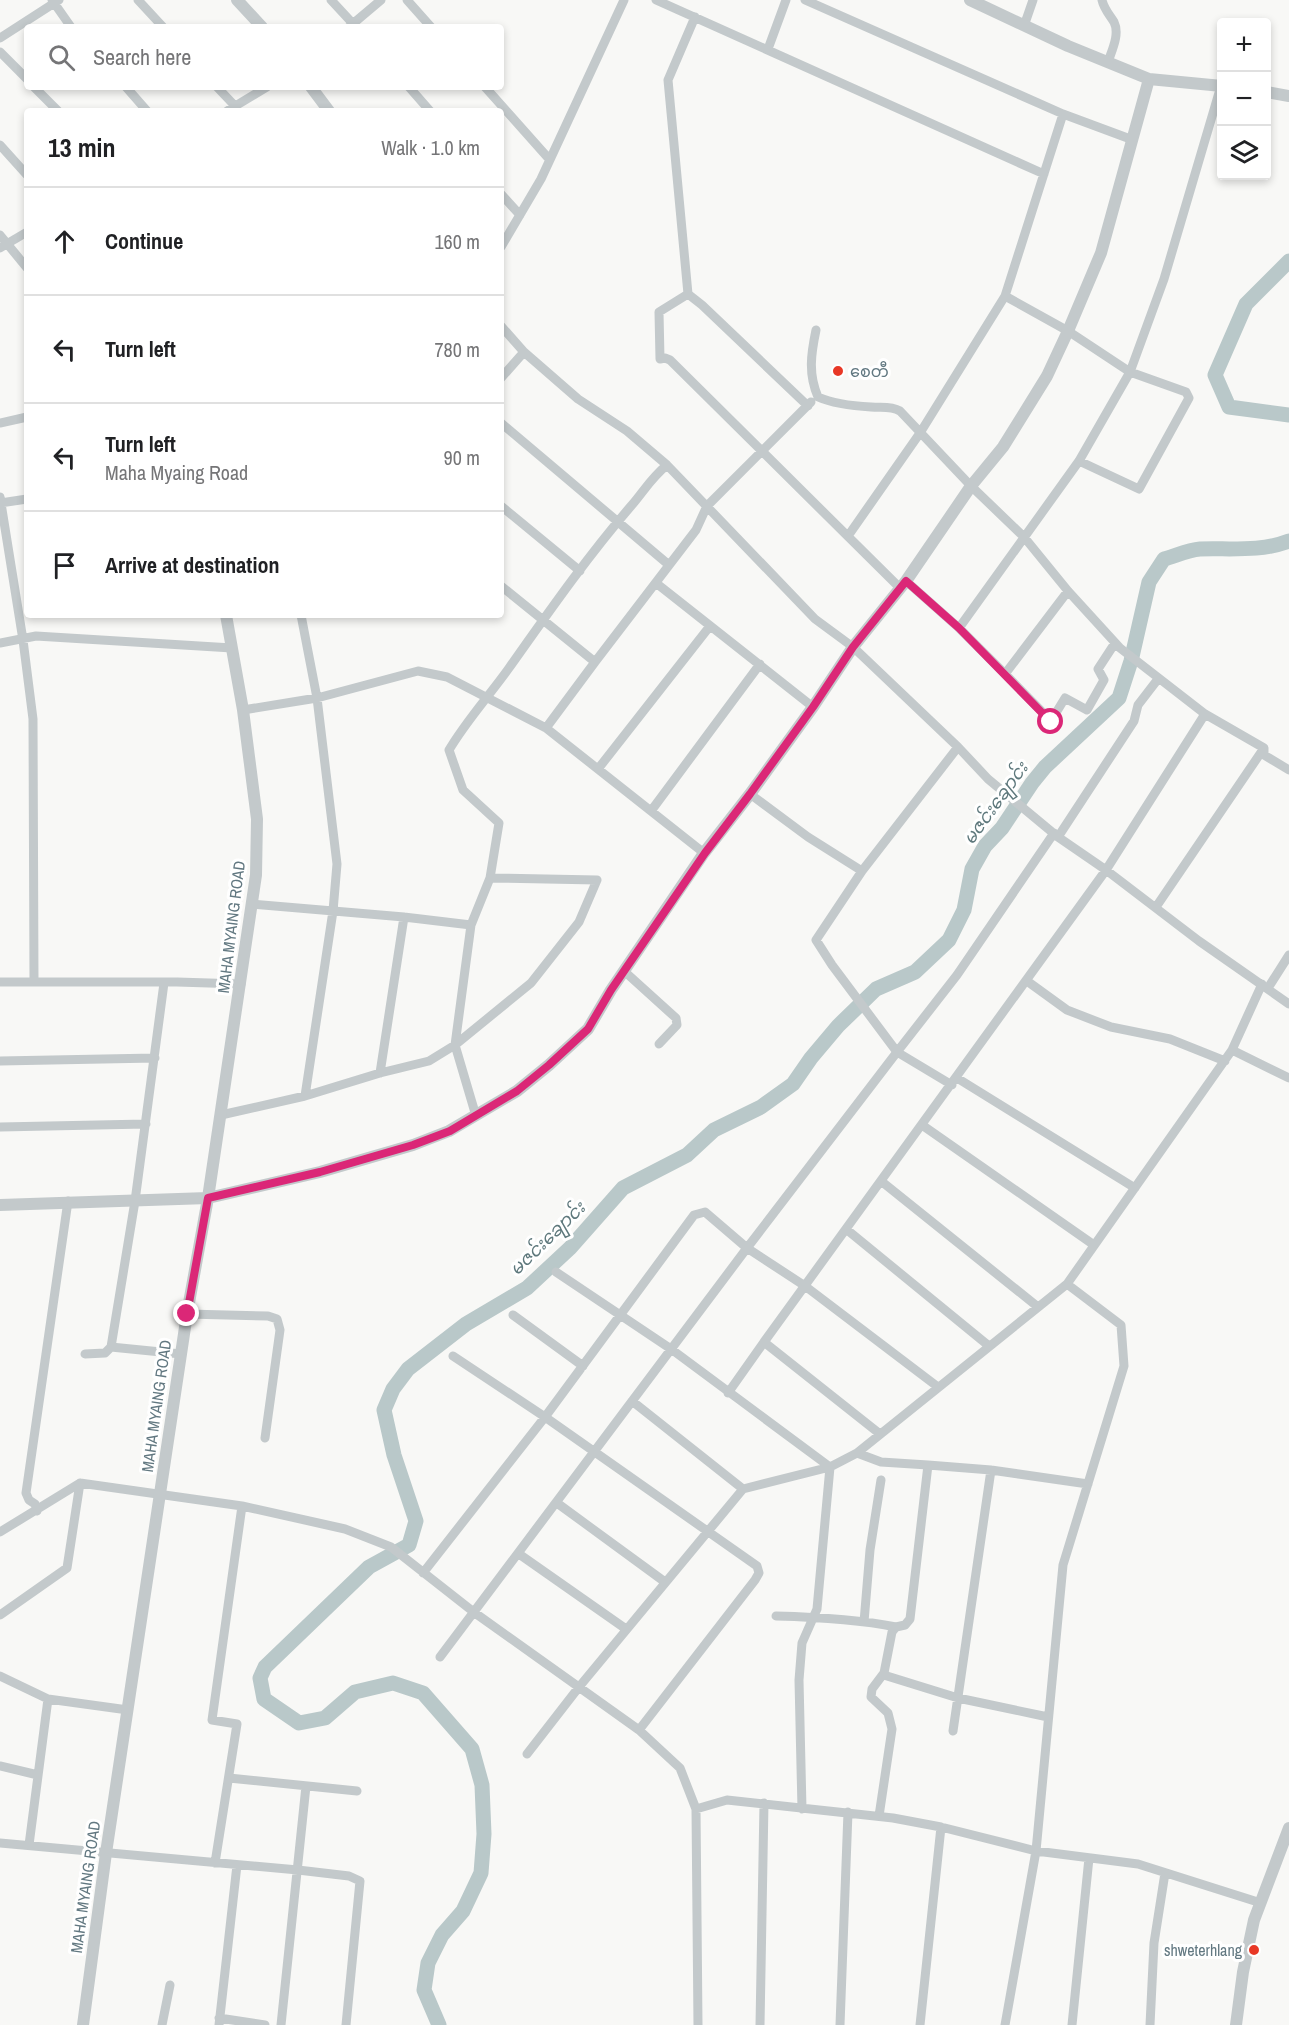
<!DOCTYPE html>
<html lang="en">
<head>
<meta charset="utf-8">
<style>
  body { margin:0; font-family:"Archivo Narrow","Noto Sans Myanmar",sans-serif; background:#f6f6f6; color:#202124 }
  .controls { position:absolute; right:18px; top:18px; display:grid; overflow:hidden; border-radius:6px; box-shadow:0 3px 9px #0003 }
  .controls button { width:54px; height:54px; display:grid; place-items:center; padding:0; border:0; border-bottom:2px solid #e0e0e0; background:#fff; color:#202124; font:30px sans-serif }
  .stop { position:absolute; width:18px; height:18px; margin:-14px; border:4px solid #db2777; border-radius:50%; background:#fff }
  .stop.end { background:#db2777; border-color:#fff; box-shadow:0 2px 6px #0008 }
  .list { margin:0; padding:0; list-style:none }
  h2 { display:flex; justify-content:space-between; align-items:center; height:78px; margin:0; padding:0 24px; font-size:26px }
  h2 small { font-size:20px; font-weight:400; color:#757577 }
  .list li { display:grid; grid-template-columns:39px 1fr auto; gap:18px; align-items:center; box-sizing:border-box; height:108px; padding:0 24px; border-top:2px solid #e0e0e0 }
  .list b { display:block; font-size:22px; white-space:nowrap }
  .list p { margin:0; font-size:20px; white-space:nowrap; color:#757577 }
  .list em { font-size:20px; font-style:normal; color:#757577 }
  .icon { flex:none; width:33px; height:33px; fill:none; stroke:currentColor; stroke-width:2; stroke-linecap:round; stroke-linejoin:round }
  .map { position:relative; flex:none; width:1289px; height:2025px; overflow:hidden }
  .search { position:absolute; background:#fff; box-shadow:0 3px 9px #0003; left:24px; top:24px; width:480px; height:66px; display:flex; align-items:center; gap:15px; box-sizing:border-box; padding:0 21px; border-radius:6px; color:#757577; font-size:22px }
  .panel { position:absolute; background:#fff; box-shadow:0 3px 9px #0003; left:24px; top:108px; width:480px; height:510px; border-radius:6px }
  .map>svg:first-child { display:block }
</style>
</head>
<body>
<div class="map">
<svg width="1289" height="2025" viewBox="0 0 1289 2025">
  <rect width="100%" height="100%" fill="#f8f8f6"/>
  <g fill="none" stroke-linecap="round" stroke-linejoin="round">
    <path stroke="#b9c8c9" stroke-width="15" d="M 1289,261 L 1246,304 L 1215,375 L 1229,407 L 1289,415
      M 439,2025 L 424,1990 L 428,1963 L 442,1935 L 463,1911 L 481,1873 L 484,1834 L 482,1785 L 472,1749 L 423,1693 L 393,1683 L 355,1692 L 325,1718 L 299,1723 L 264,1699 L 260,1678 L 265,1667 L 369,1567 L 409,1545 L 416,1521 L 394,1455 L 384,1410 L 393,1389 L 408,1369 L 466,1324 L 527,1288 L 570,1248 L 623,1188 L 687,1155 L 714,1130 L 761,1107 L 793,1084 L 811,1058 L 838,1026 L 876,989 L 915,972 L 949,940 L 964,910 L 972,869 L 985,846 L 1002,828 L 1032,783 L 1045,767 L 1119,698 L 1131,661 L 1149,582 L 1164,559 C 1175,556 1188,550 1200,549 C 1229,548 1261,552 1289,541"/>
    <path stroke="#c3c9cb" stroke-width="9" d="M 52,0 L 71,27
      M 138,0 L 163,27
      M 331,0 L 356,27
      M 407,0 L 431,27
      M 656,0 L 1044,174
      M 805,0 L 1063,114 L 1005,296 L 920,433 L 848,536
      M 1102,0 C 1104,9 1109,14 1114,22 C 1120,34 1112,50 1108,62
      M 695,17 L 668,80 L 688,294 L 702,305 L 808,406
      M 1024,26 L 1033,0
      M 349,27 L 381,0
      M 0,38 L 59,0
      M 768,49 L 786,0
      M 0,52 L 27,79
      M 34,87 L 58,111
      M 126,87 L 147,111
      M 217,87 L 235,106 L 233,109
      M 409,87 L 430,111
      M 485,87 L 550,160
      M 227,111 L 267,87
      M 1063,114 L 1133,140
      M 0,145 L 27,175
      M 501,194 L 520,215
      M 0,235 L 27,268
      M 501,247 L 541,179 L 624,0
      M 0,248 L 27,232
      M 688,294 L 659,312 L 660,359 L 665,358 L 670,360 L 900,588
      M 1005,296 L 1068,331 L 1130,372 L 1186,392 L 1189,398 L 1139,489 L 1079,461
      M 501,326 L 524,352 L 501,378
      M 816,330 C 811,354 808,374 818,397 C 834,404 853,406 871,407 C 882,408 891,406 900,411 L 971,486 L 1024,537 L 1068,591 L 1120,648 L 1205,714 L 1264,748 L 1264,755 L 1289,770
      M 524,352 L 578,399 L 627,431 L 667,465 L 815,619 L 853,647 L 958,747 L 988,779 L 1058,837 L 1106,870 L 1199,941 L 1289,1004
      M 0,423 L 27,417
      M 501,423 L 669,565
      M 0,497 L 23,640 L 33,719 L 34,982
      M 0,503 L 27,499
      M 501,506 L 580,571
      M 906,581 L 959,628 L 1005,674 L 1068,591
      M 656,583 L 813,707
      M 501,586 L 595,662 L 546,728 L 704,853
      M 301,615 L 317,698 L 337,864 L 333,911 L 305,1096
      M 959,628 L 1079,461 L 1130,372 L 1164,279 L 1221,86
      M 0,643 L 36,636 L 232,648
      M 595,662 L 696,530 L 707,506 L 811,402
      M 1005,674 L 1051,721 L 1065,698 L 1087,710 L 1104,680 L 1098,669 L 1115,643
      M 243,710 L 317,698 L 418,671 L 447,677 L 546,728
      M 598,769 L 710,626
      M 750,794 L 808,837 L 862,871
      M 651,811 L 760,664
      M 1058,837 L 1134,721 L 1138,705 L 1158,679
      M 252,904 L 404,917 L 471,925
      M 1156,907 L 1264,748
      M 624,971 L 676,1018 L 677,1025 L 659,1044
      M 1027,981 L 1067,1010 L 1111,1027 L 1170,1039 L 1225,1061
      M 0,982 L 177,982 L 241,984
      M 164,983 L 135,1201 L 111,1347 L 181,1354
      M 1268,988 L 1289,955
      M 1232,1050 L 1289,1078
      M 0,1061 L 155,1058
      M 380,1073 L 404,917
      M 957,1078 L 1135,1188
      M 952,1085 L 897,1052 L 957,975 L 1054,833
      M 221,1115 L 305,1096 L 380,1073 L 429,1061 L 455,1045 L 531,983 L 579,922 L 597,880 L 490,878
      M 476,1116 L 455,1045 L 471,925 L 490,878 L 499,823 L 463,790 L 449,750 C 466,721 489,696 509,668 C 548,613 587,557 631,506 C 644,491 651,478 667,465
      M 922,1125 L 1094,1245
      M 0,1127 L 146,1124
      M 881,1181 L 1038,1307
      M 846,1229 L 989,1346
      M 556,1272 L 671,1349 L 830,1467 L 817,1609 L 802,1643 L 799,1680 L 802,1809
      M 1067,1284 L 1232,1050 L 1262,984
      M 187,1314 L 268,1316 L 277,1319 L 280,1330 L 265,1438
      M 513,1315 L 583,1366
      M 85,1354 L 105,1353 L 111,1347
      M 453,1356 L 545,1417 L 757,1566 L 759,1573 L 755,1580 L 639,1730
      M 728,1393 L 764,1342
      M 632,1401 L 743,1489
      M 880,1434 L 764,1342 L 1106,870 L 1205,714
      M 857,1453 L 881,1462 L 928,1465
      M 557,1503 L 665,1582
      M 37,1511 L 35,1504 L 29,1500 L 26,1493 L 68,1201
      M 0,1532 L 80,1483 L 242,1506 L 345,1529 L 391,1547 L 475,1613 L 639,1730 L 680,1768 L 696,1809 L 698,2025
      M 519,1554 L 626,1629
      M 423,1573 L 545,1417 L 694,1215 L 705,1212 L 747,1248 L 805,1286 L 938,1387
      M 0,1615 L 67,1568 L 80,1483
      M 776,1616 C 816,1617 857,1619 896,1627
      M 864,1622 L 870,1550 L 881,1480
      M 440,1657 L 747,1248 L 897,1052 L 832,965 L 816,940 L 862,871 L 958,747
      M 884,1673 L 887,1676 L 958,1698 L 1048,1717
      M 0,1676 L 48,1699 L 128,1710
      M 953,1731 L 991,1470
      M 527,1754 L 579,1687 L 743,1489 L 830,1467 L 857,1453 L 1067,1284 L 1121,1325 L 1124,1366 L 1063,1565 L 1036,1851 L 1005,2025
      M 0,1766 L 38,1775
      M 229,1778 L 357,1791
      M 696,1809 L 727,1800 L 893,1818 L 941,1827 L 1036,1851 L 1138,1864 L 1261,1903
      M 879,1816 L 892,1729 L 888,1713 L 871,1697 L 872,1689 L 884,1673 L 892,1632 L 896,1627 L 905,1625 L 910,1619 L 928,1465 L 991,1470 L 1088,1484
      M 0,1843 L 298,1870 L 349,1876 L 360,1881 L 346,2025
      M 29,1845 L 48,1699
      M 215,1863 L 237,1724 L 212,1720 L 242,1506
      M 219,2018 L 265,2025
      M 162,2025 L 170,1985
      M 219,2025 L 237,1865
      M 281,2025 L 306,1786
      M 760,2025 L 764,1803
      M 840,2025 L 848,1812
      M 920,2025 L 941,1827
      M 1072,2025 L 1089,1858
      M 1150,2025 L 1154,1943 L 1165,1873"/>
    <path stroke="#c3c9cb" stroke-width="12" d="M 237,0 L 262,27
      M 970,0 L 1068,46 L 1149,79 L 1222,86
      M 311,87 L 329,111
      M 1266,92 L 1289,96
      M 0,1205 L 208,1198 L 320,1172 L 413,1145 L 449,1131 L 517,1091 L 549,1065 L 588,1029 L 611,990 L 704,853 L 750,794 L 813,707 L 853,647 L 906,581 L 971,486 L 1003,447 L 1047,376 L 1068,331 L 1101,253 L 1149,79
      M 83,2025 L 106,1853 L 187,1314 L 208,1198 L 256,875 L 257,819 L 243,710 L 226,615
      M 1236,2025 L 1243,1972 L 1254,1920 L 1289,1828"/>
  </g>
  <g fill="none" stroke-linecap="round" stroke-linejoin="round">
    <path stroke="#db2777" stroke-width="8" d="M 187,1314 L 208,1198 L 320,1172 L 413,1145 L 450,1131 L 517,1091 L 549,1065 L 588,1029 L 611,990 L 705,853 L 750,794 L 813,707 L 853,647 L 906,581 L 959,628 L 1051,722"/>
  </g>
  <g fill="#e83826" stroke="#fff" stroke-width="2">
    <circle cx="838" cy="371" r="6"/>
    <circle cx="1254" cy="1950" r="6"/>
  </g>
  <g text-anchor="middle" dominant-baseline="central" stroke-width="6" stroke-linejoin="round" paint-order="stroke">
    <g font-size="16" fill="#627881" stroke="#fff" text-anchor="start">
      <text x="850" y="371">စေတီ</text>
      <text x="1242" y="1950" text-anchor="end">shweterhlang</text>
    </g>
    <g font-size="16" fill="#627881" stroke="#fff">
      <text transform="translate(231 927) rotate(-83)">MAHA MYAING ROAD</text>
      <text transform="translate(156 1406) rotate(-82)">MAHA MYAING ROAD</text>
      <text transform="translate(85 1887) rotate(-82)">MAHA MYAING ROAD</text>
    </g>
    <g font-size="18" font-style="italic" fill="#5e787c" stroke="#fff">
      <text transform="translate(995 803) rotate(-54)">မဇင်းချောင်း</text>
      <text transform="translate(547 1238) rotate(-44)">မဇင်းချောင်း</text>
    </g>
  </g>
</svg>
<div class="controls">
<button>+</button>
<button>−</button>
<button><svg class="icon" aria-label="layers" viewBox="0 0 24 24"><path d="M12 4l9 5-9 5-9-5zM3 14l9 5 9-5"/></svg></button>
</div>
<div class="stop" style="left:1051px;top:722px"></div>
<div class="stop end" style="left:187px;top:1314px"></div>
<div class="search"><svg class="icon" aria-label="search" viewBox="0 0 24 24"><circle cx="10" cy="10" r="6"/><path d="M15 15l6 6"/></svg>Search here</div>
<section class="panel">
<h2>13 min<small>Walk · 1.0 km</small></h2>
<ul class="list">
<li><svg class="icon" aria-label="ahead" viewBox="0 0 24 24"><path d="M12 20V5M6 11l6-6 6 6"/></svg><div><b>Continue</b></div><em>160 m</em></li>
<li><svg class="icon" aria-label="left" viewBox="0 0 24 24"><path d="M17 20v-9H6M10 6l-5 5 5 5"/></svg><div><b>Turn left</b></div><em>780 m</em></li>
<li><svg class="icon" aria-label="left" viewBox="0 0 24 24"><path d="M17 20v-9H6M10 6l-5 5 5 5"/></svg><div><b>Turn left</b><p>Maha Myaing Road</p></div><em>90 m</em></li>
<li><svg class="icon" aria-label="arrive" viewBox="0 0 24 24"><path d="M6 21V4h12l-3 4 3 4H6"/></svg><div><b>Arrive at destination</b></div></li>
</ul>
</section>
</div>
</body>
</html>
